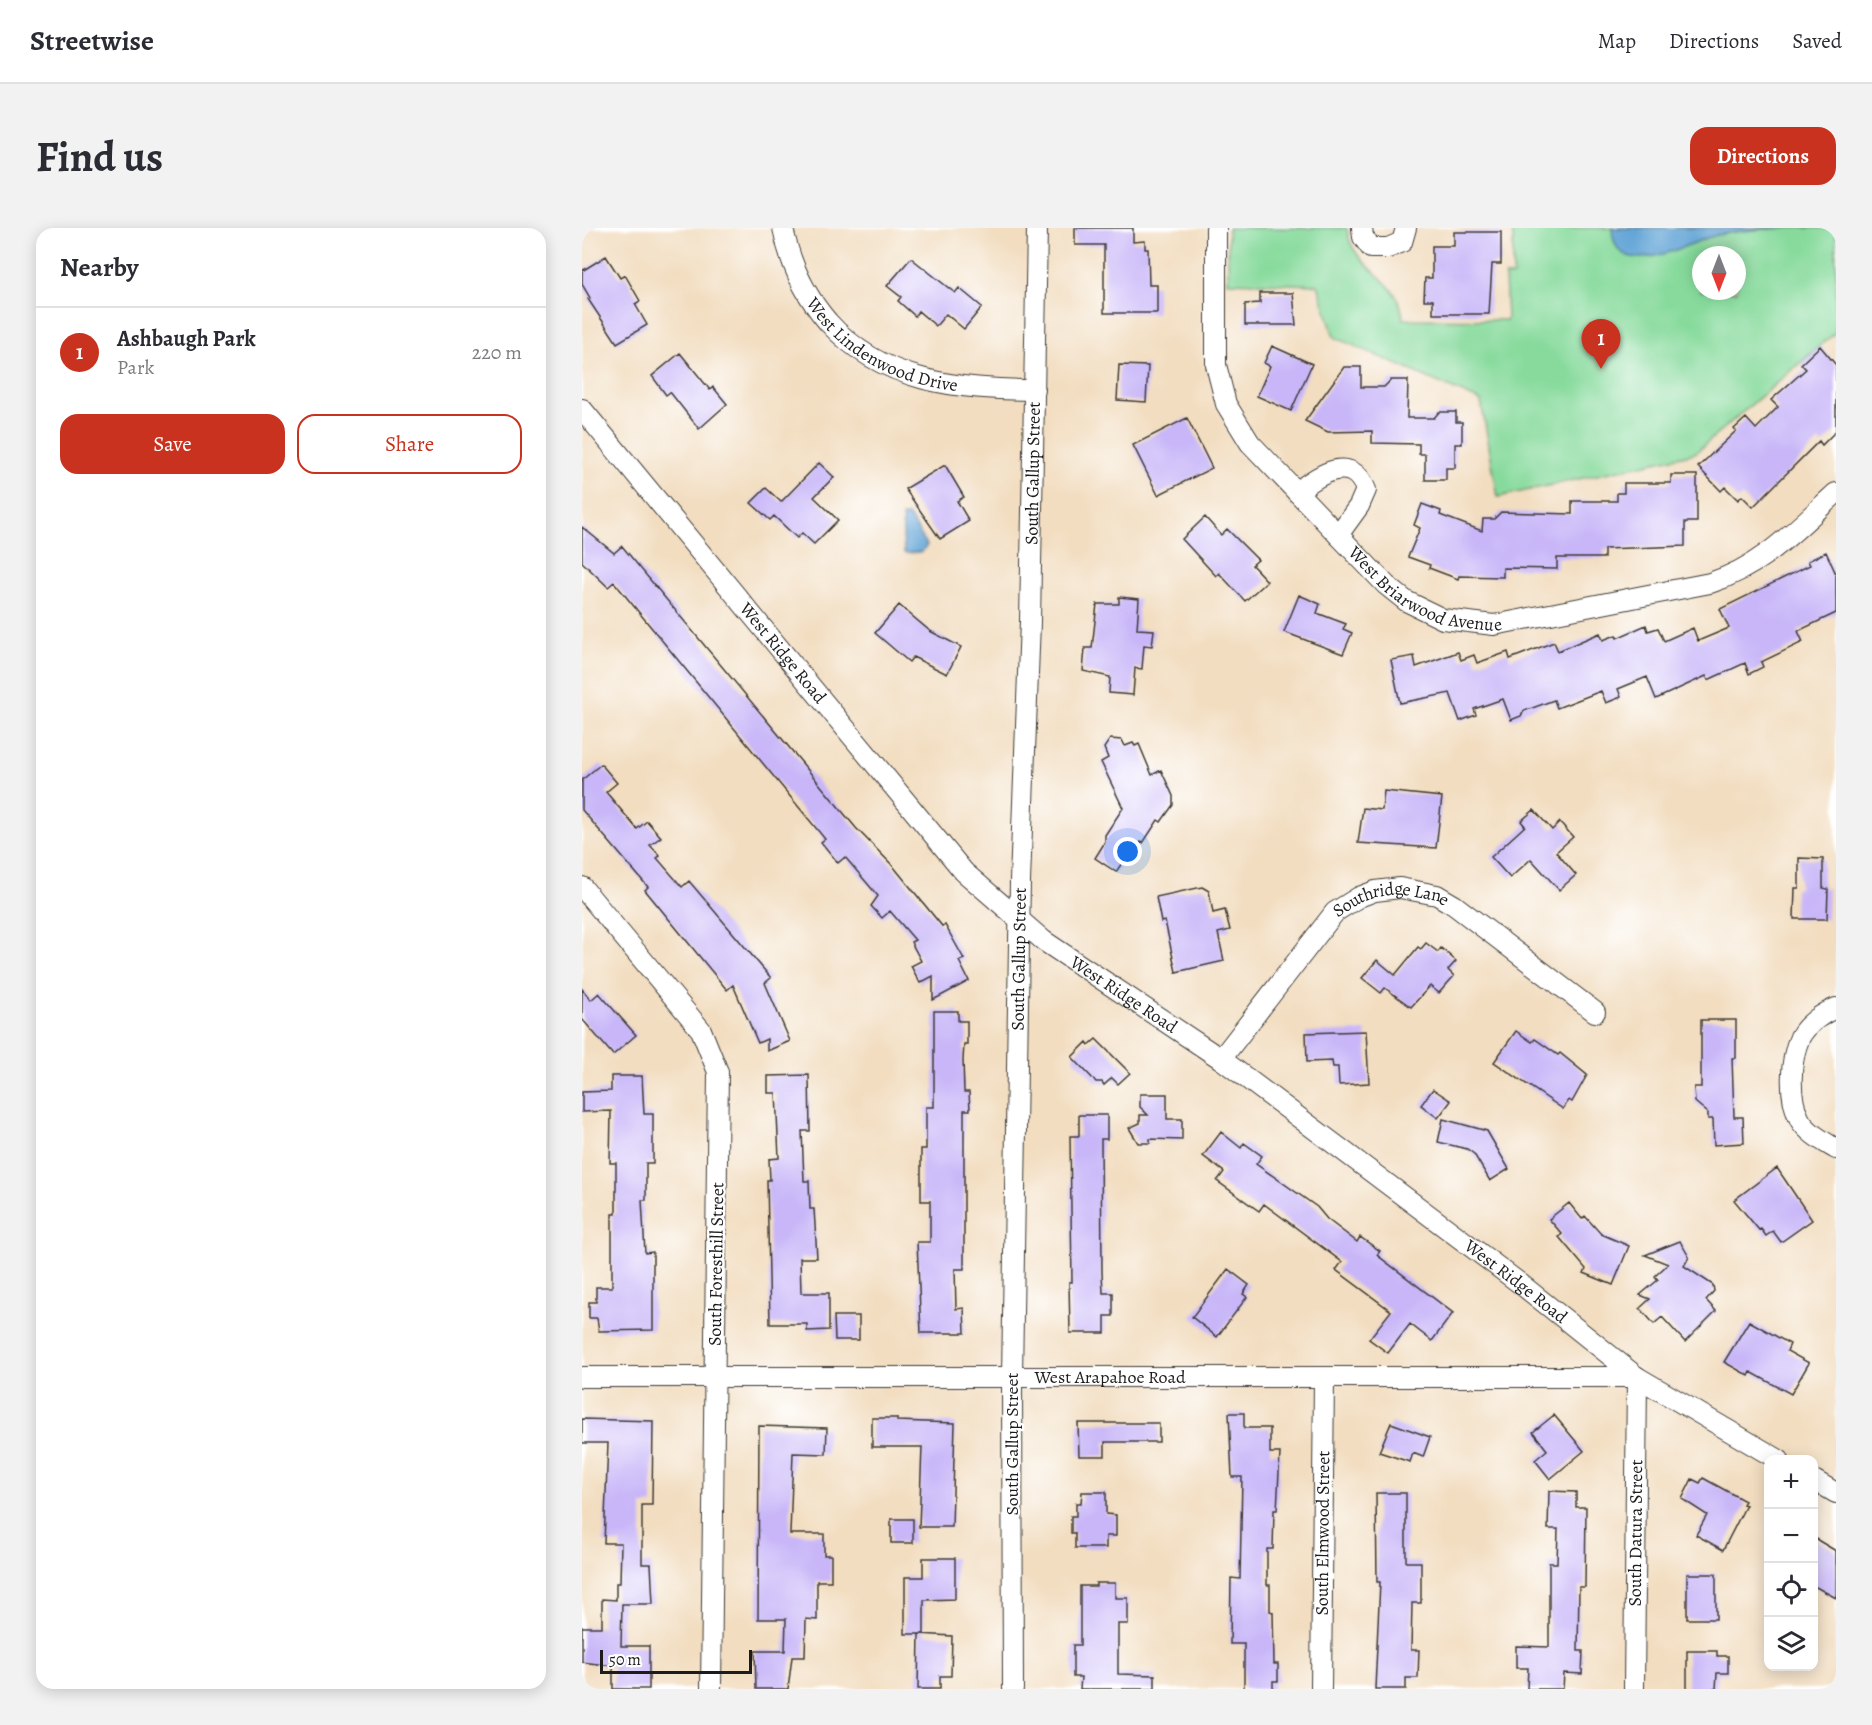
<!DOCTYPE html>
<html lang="en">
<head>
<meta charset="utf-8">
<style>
  body { margin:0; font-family:Alegreya,serif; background:#f2f2f3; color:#2b2b33 }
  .controls { position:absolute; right:18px; bottom:18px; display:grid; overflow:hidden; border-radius:12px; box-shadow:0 3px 15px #0003 }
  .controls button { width:54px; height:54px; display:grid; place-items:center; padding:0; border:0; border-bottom:2px solid #e1e1e2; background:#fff; color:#2b2b33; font:30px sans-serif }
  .compass { position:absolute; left:1110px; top:18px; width:54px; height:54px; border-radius:50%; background:#fff; box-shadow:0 3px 15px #0003; rotate:180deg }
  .scale { position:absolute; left:18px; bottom:15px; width:152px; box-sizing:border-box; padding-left:6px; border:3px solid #1c1c1c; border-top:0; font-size:16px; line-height:21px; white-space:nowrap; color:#1c1c1c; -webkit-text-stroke:4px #fff; paint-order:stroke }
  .you { position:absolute; left:546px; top:624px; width:21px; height:21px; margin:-15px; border:4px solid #fff; border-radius:50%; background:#1a73e8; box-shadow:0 0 0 9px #1a73e833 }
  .badge { display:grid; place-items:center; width:39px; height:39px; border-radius:50%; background:#c8321e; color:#fff; font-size:20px; font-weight:700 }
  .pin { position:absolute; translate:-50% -50px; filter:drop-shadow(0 2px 3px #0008) }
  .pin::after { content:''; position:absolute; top:32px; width:21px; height:18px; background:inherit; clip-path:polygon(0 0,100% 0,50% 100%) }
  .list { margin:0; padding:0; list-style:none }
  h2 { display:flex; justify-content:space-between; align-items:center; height:78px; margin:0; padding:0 24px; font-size:26px }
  h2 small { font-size:20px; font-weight:400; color:#7c7c81 }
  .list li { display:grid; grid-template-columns:39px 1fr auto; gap:18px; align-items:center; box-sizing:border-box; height:90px; padding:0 24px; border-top:2px solid #e1e1e2 }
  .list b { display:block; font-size:22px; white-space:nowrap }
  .list p { margin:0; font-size:20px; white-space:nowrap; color:#7c7c81 }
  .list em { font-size:20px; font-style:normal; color:#7c7c81 }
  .actions { display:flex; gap:12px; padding:18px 24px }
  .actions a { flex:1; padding:14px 0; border:2px solid #c8321e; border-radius:18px; text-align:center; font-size:21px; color:#c8321e }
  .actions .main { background:#c8321e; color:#fff }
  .icon { flex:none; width:33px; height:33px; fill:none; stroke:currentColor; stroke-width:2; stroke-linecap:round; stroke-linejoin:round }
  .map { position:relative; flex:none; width:1254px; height:1461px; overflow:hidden; border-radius:18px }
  header { display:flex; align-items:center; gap:36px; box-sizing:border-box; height:84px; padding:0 30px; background:#fff; border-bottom:2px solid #e1e1e2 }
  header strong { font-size:28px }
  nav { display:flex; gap:33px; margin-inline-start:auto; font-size:21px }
  .intro { display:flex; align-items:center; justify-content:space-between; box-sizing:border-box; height:144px; padding:0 36px }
  h1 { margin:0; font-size:42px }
  .button { padding:15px 27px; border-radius:18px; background:#c8321e; color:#fff; font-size:21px; font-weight:700 }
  main { display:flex; gap:36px; padding:0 36px }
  aside { flex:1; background:#fff; border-radius:18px; box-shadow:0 3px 15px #0003 }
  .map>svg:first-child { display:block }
</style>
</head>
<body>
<header>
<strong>Streetwise</strong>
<nav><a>Map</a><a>Directions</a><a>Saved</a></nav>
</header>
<div class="intro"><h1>Find us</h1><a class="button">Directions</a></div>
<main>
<aside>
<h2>Nearby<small></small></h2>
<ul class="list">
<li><span class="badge">1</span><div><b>Ashbaugh Park</b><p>Park</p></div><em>220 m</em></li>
</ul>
<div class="actions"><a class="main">Save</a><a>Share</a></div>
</aside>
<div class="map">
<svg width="1254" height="1461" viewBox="0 0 1254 1461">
  <rect width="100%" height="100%" fill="#fff"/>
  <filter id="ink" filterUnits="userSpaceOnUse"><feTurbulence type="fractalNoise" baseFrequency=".0167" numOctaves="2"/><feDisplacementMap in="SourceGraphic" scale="12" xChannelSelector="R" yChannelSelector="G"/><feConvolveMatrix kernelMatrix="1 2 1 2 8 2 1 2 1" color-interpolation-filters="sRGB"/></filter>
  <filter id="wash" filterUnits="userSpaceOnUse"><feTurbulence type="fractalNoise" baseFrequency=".008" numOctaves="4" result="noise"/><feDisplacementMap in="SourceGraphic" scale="24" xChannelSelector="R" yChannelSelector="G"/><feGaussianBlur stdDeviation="1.35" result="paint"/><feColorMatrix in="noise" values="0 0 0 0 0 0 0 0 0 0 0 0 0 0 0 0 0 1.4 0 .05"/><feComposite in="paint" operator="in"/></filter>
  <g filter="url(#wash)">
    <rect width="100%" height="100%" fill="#f2ddc0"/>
    <path fill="#87da9c" stroke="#527b5c" stroke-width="1.5" fill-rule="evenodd" d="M 646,0 L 765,0 C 769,42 819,49 821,91 L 925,92 L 923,48 L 931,48 L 931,0 L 1254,0 L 1254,104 L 1113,225 L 916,269 L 899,173 L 752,109 L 736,57 L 646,54 ZM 1119,27 L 1155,27 L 1155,63 L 1119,63 Z"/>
    <path fill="#62a4d6" stroke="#3f6079" stroke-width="1.5" d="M 1030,0 L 1205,0 C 1181,1 1156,2 1132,8 C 1105,15 1032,58 1030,0 Z
      M 320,288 L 327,288 L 345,317 L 340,324 L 322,325 Z"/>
    <g id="blocks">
      <path fill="#c8b6f8" d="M 493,0 L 551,0 L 551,14 L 563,13 L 563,21 L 566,21 L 567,57 L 575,57 L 575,85 L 522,85 L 522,17 L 493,17 Z
        M 872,4 L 919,4 L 919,36 L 910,36 L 907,86 L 851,86 L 851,72 L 842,72 L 843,50 L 850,50 L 850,18 L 872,18 Z
        M 24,28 L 38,50 L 43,47 L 58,73 L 53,76 L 65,97 L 35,115 L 6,71 L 8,70 L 0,56 L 0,43 Z
        M 329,30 L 373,65 L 377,60 L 400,79 L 382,101 L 364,86 L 354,98 L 336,83 L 333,88 L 316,73 L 319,69 L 305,58 Z
        M 678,65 L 711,65 L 714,97 L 663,97 L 663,76 L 678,75 Z
        M 690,118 L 730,136 L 709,183 L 675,168 L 688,138 L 682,135 Z
        M 1238,118 L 1254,137 L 1254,203 L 1240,217 L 1237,213 L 1171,279 L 1160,268 L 1156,272 L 1143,259 L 1139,263 L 1116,239 L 1154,203 L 1152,201 L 1164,190 L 1174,201 L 1196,179 L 1189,172 L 1224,141 L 1219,136 Z
        M 98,125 L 128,162 L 131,159 L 145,176 L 117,201 L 88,164 L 84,167 L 70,148 Z
        M 537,137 L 566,138 L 564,174 L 535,172 Z
        M 762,139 L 779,139 L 779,159 L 802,159 L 809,152 L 826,152 L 825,190 L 852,190 L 857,184 L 874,184 L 874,194 L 880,194 L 880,216 L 873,216 L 873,240 L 864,240 L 864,252 L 843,252 L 843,226 L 837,226 L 837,216 L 790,215 L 790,203 L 746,204 L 723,193 Z
        M 605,190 L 630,240 L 576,267 L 551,217 Z
        M 237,235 L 252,249 L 232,269 L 256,292 L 232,316 L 220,305 L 215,310 L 192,288 L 188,292 L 169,275 L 184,260 L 199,274 Z
        M 363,237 L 382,269 L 375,273 L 387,293 L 358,311 L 323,261 Z
        M 1089,247 L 1115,247 L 1115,294 L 1103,294 L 1103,318 L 1022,321 L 1022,330 L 975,330 L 975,341 L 921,340 L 921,349 L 877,348 L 876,351 L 847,340 L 848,337 L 826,329 L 838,300 L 832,297 L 840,276 L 859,283 L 858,287 L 900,303 L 901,291 L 912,291 L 919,284 L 990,286 L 990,273 L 1035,273 L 1035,265 L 1042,265 L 1042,255 L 1089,255 Z
        M 623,289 L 639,307 L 645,301 L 676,332 L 670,337 L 685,353 L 663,373 L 637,345 L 634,348 L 600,311 Z
        M 0,299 L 32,325 L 40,318 L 274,600 L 311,638 L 360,698 L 363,697 L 382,731 L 377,733 L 387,753 L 351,772 L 351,748 L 338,755 L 329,738 L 339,733 L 329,714 L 333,712 L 308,683 L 300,690 L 289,678 L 296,668 L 263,629 L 256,635 L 239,614 L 243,611 L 32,354 L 26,359 L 0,334 Z
        M 1244,324 L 1254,346 L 1254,385 L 1216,403 L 1221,414 L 1179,434 L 1181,439 L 1167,446 L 1163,435 L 1126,452 L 1124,448 L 1074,471 L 1065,449 L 1036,461 L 1039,469 L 1024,475 L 1019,463 L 975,480 L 972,472 L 942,483 L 939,488 L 929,492 L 921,471 L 892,481 L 894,487 L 878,493 L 868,465 L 818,475 L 809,432 L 832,428 L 834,439 L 876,424 L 879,432 L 892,427 L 895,435 L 926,424 L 928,431 L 972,414 L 976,423 L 1018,405 L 1021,412 L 1034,407 L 1035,410 L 1064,397 L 1066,403 L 1076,400 L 1082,413 L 1111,400 L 1116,413 L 1147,400 L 1138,381 L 1228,337 L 1226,333 Z
        M 717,367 L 738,376 L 735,385 L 764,396 L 761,401 L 770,405 L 761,426 L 702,404 Z
        M 537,369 L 557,371 L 555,401 L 572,402 L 570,418 L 562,417 L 560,441 L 553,440 L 551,467 L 527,465 L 528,449 L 501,443 L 503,420 L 510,420 L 515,376 L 537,376 Z
        M 317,377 L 348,403 L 379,419 L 365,446 L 331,429 L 327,434 L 293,405 Z
        M 528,511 L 540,512 L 543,518 L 551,515 L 553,518 L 557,516 L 570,547 L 579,542 L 591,568 L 591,577 L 579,594 L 576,592 L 561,615 L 559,614 L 551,625 L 544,629 L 534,644 L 513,630 L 523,614 L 523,607 L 541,580 L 519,534 L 526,530 L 522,520 Z
        M 19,536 L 35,555 L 24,564 L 55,601 L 65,593 L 79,609 L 68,617 L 78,628 L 75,630 L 100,659 L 107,653 L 189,750 L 183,755 L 208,813 L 185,823 L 185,811 L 176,815 L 151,757 L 145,762 L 63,662 L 66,659 L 0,582 L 0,552 Z
        M 802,563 L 860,569 L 854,620 L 776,615 L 781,580 L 800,582 Z
        M 952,582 L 970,602 L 978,594 L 991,609 L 974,624 L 994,647 L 977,662 L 949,631 L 928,650 L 909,629 L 943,598 L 939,593 Z
        M 1217,630 L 1241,631 L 1241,660 L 1246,661 L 1245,691 L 1212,691 L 1213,660 L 1217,660 Z
        M 620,659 L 627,663 L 631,685 L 643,682 L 648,702 L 636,705 L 642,733 L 594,744 L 583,693 L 579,694 L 574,669 Z
        M 844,715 L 856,724 L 859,720 L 874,733 L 866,742 L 872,748 L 857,765 L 848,758 L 829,779 L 803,760 L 799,765 L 780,750 L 795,732 L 813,747 L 836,719 L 839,721 Z
        M 0,761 L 9,772 L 17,765 L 54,807 L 31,827 L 0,791 Z
        M 352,783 L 376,783 L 376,793 L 385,793 L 385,816 L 382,816 L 381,832 L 382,864 L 387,864 L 388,882 L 382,882 L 382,1041 L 373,1041 L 374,1081 L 382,1080 L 383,1105 L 339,1105 L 335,1014 L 348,1014 L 348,973 L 339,973 L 339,921 L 344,921 L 344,879 L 352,879 Z
        M 1119,792 L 1154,792 L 1154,830 L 1150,830 L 1152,889 L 1161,889 L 1162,915 L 1132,917 L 1131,891 L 1126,891 L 1126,885 L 1113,874 L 1112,859 L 1119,859 Z
        M 784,803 L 787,855 L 757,857 L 756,839 L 751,839 L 750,833 L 725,834 L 724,805 Z
        M 934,803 L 950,814 L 953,811 L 976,827 L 978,825 L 1005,847 L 990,874 L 987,872 L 981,881 L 912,834 Z
        M 514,811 L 548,845 L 536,856 L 530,850 L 522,857 L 520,854 L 514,854 L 490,829 L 505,814 L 507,817 Z
        M 227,847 L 228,903 L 220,903 L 222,953 L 227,953 L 228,981 L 232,981 L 235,1030 L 218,1030 L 219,1065 L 247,1065 L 247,1102 L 225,1103 L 225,1096 L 188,1096 L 185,952 L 188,952 L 187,931 L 197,930 L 194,865 L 186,865 L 186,848 Z
        M 29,848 L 60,848 L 62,886 L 71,886 L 71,935 L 64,935 L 64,972 L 60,972 L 63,1025 L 71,1024 L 71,1102 L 17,1103 L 15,1090 L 7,1090 L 7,1074 L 14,1074 L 14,1059 L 30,1059 L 30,986 L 34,986 L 34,935 L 28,935 L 29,883 L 0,884 L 0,864 L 29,863 Z
        M 851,861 L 869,873 L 856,890 L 839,877 Z
        M 558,866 L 585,866 L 585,891 L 600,891 L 600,912 L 568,911 L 568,915 L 556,915 L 547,900 L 558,895 L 558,887 L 566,887 L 558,879 Z
        M 497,887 L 525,887 L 525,911 L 519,911 L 520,1044 L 521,1065 L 531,1065 L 531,1088 L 523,1088 L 523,1105 L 488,1105 L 487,1054 L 490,1054 L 488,908 L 497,908 Z
        M 861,891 L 905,903 L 927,941 L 908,953 L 892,926 L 885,921 L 856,914 Z
        M 639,904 L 659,920 L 662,915 L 680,928 L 674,936 L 735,979 L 745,991 L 775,1014 L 778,1009 L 798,1023 L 795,1027 L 871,1085 L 850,1113 L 828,1096 L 806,1125 L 787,1111 L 809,1083 L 754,1042 L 760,1034 L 682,976 L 677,983 L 635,953 L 642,944 L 621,928 Z
        M 1195,940 L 1230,992 L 1199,1014 L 1191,1003 L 1184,1008 L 1179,1001 L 1177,1002 L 1152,972 Z
        M 987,975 L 1000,991 L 1003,988 L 1019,1006 L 1047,1018 L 1031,1057 L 1002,1045 L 1004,1041 L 977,1009 L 980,1006 L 967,991 Z
        M 1098,1013 L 1107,1029 L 1102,1038 L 1131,1057 L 1132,1063 L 1124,1072 L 1134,1083 L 1103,1114 L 1080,1089 L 1072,1096 L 1058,1080 L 1068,1071 L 1058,1067 L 1076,1052 L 1073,1048 L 1086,1036 L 1063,1027 Z
        M 646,1041 L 667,1057 L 661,1066 L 665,1069 L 635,1109 L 610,1089 Z
        M 252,1088 L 277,1088 L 277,1112 L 253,1112 Z
        M 1167,1093 L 1208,1116 L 1205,1123 L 1227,1135 L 1209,1166 L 1169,1144 L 1167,1148 L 1142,1134 Z
        M 647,1185 L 662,1185 L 662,1200 L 688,1200 L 688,1225 L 698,1225 L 695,1282 L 692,1282 L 691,1321 L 685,1321 L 685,1357 L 688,1357 L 688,1383 L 691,1384 L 692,1436 L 696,1436 L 696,1453 L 691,1453 L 691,1461 L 662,1461 L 662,1416 L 648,1416 L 649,1350 L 658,1351 L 660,1249 L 650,1249 Z
        M 972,1187 L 1002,1223 L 968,1251 L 953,1232 L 965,1222 L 951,1204 Z
        M 290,1190 L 315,1190 L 315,1193 L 373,1195 L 370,1299 L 337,1299 L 340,1219 L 290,1219 Z
        M 0,1191 L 71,1193 L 70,1277 L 60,1277 L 60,1336 L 69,1336 L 71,1376 L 40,1376 L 39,1418 L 67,1418 L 67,1461 L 31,1461 L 31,1438 L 0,1434 L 0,1399 L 20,1399 L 20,1371 L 34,1372 L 34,1355 L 38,1355 L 39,1315 L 22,1315 L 26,1215 L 0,1215 Z
        M 496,1195 L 577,1195 L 577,1214 L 523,1214 L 523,1228 L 497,1228 Z
        M 809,1195 L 848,1209 L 841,1229 L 831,1225 L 828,1234 L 797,1224 Z
        M 177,1198 L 245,1200 L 244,1226 L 211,1225 L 208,1306 L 242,1306 L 242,1327 L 249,1327 L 249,1353 L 235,1353 L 235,1392 L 224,1391 L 223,1429 L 210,1429 L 206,1461 L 174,1461 L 173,1423 L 203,1423 L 204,1391 L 176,1391 Z
        M 1121,1250 L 1163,1273 L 1161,1276 L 1164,1277 L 1141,1322 L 1114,1307 L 1125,1287 L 1100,1271 L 1110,1251 L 1118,1255 Z
        M 967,1263 L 994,1264 L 994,1279 L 1004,1279 L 1003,1359 L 997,1359 L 996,1423 L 1001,1423 L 1000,1446 L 982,1445 L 981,1461 L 945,1461 L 946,1440 L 934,1440 L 934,1418 L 967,1419 L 967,1335 L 975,1335 L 976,1301 L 966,1301 Z
        M 500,1264 L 524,1264 L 524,1286 L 534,1287 L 534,1308 L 524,1308 L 524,1320 L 493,1320 L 493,1305 L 489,1305 L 489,1288 L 494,1288 L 494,1275 L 499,1275 Z
        M 794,1265 L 824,1265 L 824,1334 L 839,1334 L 839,1375 L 830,1375 L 829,1422 L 837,1422 L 836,1450 L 824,1450 L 824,1461 L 793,1461 L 798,1354 L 795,1354 Z
        M 309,1291 L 331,1291 L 331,1315 L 309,1315 Z
        M 1232,1310 L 1254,1323 L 1254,1370 L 1232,1358 Z
        M 341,1330 L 373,1330 L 373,1371 L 342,1372 L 342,1406 L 323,1406 L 323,1349 L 341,1349 Z
        M 1105,1346 L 1134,1346 L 1134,1391 L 1105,1391 Z
        M 514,1355 L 533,1355 L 533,1370 L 546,1370 L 546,1396 L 536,1396 L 536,1446 L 573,1447 L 573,1461 L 498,1461 L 499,1449 L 491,1449 L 491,1417 L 498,1417 L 498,1358 L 514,1358 Z
        M 337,1406 L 370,1408 L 369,1448 L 358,1448 L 358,1461 L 336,1461 Z
        M 1105,1423 L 1135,1423 L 1135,1428 L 1146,1428 L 1146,1445 L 1135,1445 L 1134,1461 L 1105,1461 Z"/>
    </g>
  </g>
  <g filter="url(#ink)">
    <use href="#blocks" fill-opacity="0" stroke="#3c3935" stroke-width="1.5"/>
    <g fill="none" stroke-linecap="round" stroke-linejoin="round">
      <g stroke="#3c3935" stroke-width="22">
        <g id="minor">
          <path id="s1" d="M 201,0 C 208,36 222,66 246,94 C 301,155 375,161 453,162"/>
          <path id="s2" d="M 634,0 L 634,137 L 644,176 L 668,215 L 804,357 L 824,373 L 861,391 L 912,397 L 1128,355 C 1181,338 1213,302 1254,265"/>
          <path d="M 780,0 L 781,9 L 789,20 L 806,20 L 820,14 L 824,0"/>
          <path id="s3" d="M 0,181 L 382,644 L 462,713 L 639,831 L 940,1057 L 1055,1149 L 1197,1232"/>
          <path d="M 715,264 C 736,247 770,224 784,262 L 777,278 L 756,307"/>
          <path d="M 0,659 L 119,802 L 136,844 L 129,1461"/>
          <path d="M 1254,780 C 1241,785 1225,796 1218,809 C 1208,831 1206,870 1218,892 C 1226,905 1241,913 1254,921"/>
          <path id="s4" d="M 639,831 L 753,684 L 777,669 L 793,663 L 818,660 L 855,667 L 872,677 L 1013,784"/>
          <path id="s5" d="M 0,1149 L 1055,1149"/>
          <path d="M 1232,1252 L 1254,1265"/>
          <path id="s6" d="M 431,1461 L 430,1149 L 438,653 L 448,394 L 455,0"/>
          <path id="s7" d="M 739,1461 L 742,1149"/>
          <path id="s8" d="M 1052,1461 L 1055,1149"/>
        </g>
      </g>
      <use href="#minor" stroke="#fff" stroke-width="20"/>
    </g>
  </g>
  <g text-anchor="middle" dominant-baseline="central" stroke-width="4.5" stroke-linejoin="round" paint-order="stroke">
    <g font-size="18" fill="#1c1c1c" stroke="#fff">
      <text stroke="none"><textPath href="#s1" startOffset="165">West Lindenwood Drive</textPath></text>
      <text stroke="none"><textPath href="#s6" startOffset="1216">South Gallup Street</textPath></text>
      <text stroke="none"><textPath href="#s2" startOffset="458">West Briarwood Avenue</textPath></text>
      <text stroke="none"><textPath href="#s3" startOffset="316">West Ridge Road</textPath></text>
      <text stroke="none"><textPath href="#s4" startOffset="246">Southridge Lane</textPath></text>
      <text stroke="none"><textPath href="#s6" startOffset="730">South Gallup Street</textPath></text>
      <text stroke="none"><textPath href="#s3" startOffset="802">West Ridge Road</textPath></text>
      <text transform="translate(134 1036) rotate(-89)">South Foresthill Street</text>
      <text stroke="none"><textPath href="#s3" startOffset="1288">West Ridge Road</textPath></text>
      <text stroke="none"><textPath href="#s5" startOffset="528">West Arapahoe Road</textPath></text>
      <text transform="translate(430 1216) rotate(-90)">South Gallup Street</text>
      <text stroke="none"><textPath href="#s7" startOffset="156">South Elmwood Street</textPath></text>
      <text stroke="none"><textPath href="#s8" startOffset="156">South Datura Street</textPath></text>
    </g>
  </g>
</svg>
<div class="controls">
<button>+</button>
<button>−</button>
<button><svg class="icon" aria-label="locate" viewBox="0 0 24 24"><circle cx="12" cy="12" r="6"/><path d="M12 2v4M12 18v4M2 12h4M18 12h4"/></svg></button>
<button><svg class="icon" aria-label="layers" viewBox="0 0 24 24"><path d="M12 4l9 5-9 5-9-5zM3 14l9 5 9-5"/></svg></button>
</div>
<svg class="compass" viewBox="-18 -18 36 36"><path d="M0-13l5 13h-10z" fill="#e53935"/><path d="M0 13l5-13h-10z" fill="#7c7c81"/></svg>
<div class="scale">50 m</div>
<div class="you"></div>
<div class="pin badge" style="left:1019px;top:141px">1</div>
</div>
</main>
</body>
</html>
